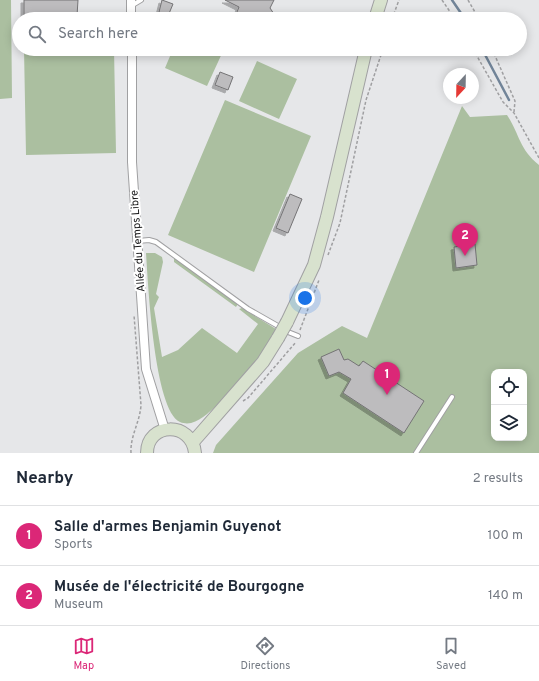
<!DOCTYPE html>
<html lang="en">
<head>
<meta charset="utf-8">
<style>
  body { margin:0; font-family:Overpass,sans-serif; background:#f2f2f3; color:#1f2937 }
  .controls { position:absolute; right:12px; bottom:12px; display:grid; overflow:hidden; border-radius:8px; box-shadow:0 2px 10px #0003 }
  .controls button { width:36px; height:36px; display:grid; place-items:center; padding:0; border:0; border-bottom:1px solid #e0e1e3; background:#fff; color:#1f2937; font:20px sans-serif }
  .compass { position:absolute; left:443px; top:68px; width:36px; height:36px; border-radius:50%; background:#fff; box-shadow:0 2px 10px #0003; rotate:202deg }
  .you { position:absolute; left:305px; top:298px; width:14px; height:14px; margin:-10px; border:3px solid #fff; border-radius:50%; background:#1a73e8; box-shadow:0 0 0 6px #1a73e833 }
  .badge { display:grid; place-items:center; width:26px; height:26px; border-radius:50%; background:#db2777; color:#fff; font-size:13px; font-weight:700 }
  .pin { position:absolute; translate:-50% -33px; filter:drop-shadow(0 1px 2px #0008) }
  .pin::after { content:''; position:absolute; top:21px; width:14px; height:12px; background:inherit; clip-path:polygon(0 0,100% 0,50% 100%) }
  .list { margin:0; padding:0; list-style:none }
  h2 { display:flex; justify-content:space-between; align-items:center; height:52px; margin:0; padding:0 16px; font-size:17px }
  h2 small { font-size:13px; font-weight:400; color:#747a83 }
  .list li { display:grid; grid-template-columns:26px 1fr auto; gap:12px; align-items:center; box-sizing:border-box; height:60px; padding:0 16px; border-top:1px solid #e0e1e3 }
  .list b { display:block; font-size:15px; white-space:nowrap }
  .list p { margin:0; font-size:13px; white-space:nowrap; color:#747a83 }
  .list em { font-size:13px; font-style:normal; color:#747a83 }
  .icon { flex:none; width:22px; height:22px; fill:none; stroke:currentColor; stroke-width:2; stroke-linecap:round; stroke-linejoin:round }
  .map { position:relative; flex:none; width:539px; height:453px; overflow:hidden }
  .search { position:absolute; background:#fff; box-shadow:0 2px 10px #0003; left:12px; right:12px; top:12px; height:44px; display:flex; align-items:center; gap:10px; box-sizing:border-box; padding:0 14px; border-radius:22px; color:#747a83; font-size:15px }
  .sheet { height:172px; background:#fff }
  nav { display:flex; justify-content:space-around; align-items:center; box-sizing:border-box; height:56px; border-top:1px solid #e0e1e3; background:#fff; font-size:11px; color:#747a83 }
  nav a { display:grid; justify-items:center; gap:2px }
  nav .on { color:#db2777 }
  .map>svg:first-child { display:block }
</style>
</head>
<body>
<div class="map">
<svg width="539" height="453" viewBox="0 0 539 453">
  <defs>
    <filter id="shadow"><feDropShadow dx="-3" dy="3" stdDeviation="0" flood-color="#0004"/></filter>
  </defs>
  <rect width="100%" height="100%" fill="#e6e7e9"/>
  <path fill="#abbfa0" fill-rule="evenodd" d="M 0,0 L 11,0 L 12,98 L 0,99 Z
    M 24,49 L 114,49 L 116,153 L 26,155 Z
    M 173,49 L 224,49 L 207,86 L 165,68 Z
    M 257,61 L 297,79 L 279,119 L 239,101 Z
    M 225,100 L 311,136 L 254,272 L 168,235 Z
    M 462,106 L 470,117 L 507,115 C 520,135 519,149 539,165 L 539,453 L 213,453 L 216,445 L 298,353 L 342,326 L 367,338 ZM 494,372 L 524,372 L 524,438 L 494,438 Z
    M 146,253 L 155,253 L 162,257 L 163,262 L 156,294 L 159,297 L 154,308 L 162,357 L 178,350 L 202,328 L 237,353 L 258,324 L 239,309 L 242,308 L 276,329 C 261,358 240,382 219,406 L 217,405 C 207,414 194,428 180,422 C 154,410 148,282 146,253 Z
    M 174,256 L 239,302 L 236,307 L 174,262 Z"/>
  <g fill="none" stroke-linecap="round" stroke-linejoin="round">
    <path stroke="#718498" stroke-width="2.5" d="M 452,0 L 465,19
      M 482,49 L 509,100"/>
  </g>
  <path fill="#bdbcbe" stroke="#747375" filter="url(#shadow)" d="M 24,0 L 78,0 L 77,16 L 24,15 Z
    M 162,0 L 173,4 L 168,16 L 159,12 Z
    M 225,0 L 274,0 L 270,8 L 274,14 L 267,19 L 263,15 L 257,19 L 240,19 L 235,17 L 239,7 Z
    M 220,72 L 233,77 L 228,90 L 215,85 Z
    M 290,194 L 302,199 L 288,233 L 276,228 Z
    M 475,244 L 477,265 L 456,268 L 454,247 Z
    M 339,349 L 344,360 L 348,359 L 359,366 L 363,361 L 424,401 L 404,433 L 343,393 L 351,379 L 339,372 L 329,376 L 321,357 Z"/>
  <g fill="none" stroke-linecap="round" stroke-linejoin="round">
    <g stroke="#a0a0a2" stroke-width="6">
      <path id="lane" d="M 131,6 L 141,0
        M 138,241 L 149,240 L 156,242 L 248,309 L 278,326
        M 288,332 L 298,336
        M 416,453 L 452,397"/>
    </g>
    <g stroke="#a0a0a2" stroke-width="10">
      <path id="street" d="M 131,0 L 131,19
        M 132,49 L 132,162 L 146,369 L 165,430"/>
    </g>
    <g stroke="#a0a0a2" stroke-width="14">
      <path id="secondary" d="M 375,19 L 381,0
        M 287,322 L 314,265 L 327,217 L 366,49
        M 193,442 L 263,362 L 278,338
        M 147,453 C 147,422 192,421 195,453"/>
    </g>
    <path stroke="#9f9fa1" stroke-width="1.5" stroke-dasharray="3 2" stroke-linecap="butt" d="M 442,0 L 455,19
      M 468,0 L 479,19
      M 392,19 L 399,0
      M 473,49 L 503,102 L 514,113 L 539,158
      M 492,49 L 515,101 L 514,112
      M 328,255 L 340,223 L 366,100 L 383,49
      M 300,330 L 319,280
      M 243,401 L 248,398 L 296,342
      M 131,453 C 130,436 140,422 141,405 L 134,315"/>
    <use href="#lane" stroke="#fff" stroke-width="4"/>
    <use href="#street" stroke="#fff" stroke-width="8"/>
    <use href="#secondary" stroke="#d8e2ce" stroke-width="12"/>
    <g stroke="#a0a0a2" stroke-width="14" stroke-linecap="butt">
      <path id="secondary-bridge" d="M 278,338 L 287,322"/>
    </g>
    <use href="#secondary-bridge" stroke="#d8e2ce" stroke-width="12"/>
  </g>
  <g text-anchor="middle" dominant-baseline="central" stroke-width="4" stroke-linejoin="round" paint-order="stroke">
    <g font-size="11" fill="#171718" stroke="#fff">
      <text transform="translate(138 241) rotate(-94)">Allée du Temps Libre</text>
    </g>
  </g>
</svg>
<div class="controls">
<button><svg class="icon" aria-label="locate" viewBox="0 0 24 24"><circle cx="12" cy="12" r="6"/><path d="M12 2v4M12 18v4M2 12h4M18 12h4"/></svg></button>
<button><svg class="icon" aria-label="layers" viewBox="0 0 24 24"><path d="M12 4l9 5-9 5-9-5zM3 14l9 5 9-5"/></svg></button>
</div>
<svg class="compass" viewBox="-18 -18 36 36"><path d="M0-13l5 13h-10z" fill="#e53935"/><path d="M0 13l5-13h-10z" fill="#747a83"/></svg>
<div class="you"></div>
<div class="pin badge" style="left:387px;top:395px">1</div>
<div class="pin badge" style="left:465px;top:256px">2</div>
<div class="search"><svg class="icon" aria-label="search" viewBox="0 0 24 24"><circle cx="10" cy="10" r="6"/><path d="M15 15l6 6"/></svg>Search here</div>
</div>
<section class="sheet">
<h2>Nearby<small>2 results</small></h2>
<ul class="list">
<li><span class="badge">1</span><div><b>Salle d'armes Benjamin Guyenot</b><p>Sports</p></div><em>100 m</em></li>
<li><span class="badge">2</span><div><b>Musée de l'électricité de Bourgogne</b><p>Museum</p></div><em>140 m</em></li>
</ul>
</section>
<nav>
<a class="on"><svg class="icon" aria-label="map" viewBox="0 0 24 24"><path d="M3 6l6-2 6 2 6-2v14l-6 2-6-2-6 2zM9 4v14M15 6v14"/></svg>Map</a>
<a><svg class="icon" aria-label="directions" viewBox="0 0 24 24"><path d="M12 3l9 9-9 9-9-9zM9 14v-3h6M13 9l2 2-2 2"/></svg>Directions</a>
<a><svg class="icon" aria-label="saved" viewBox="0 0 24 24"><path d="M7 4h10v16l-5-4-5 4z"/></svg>Saved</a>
</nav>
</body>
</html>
